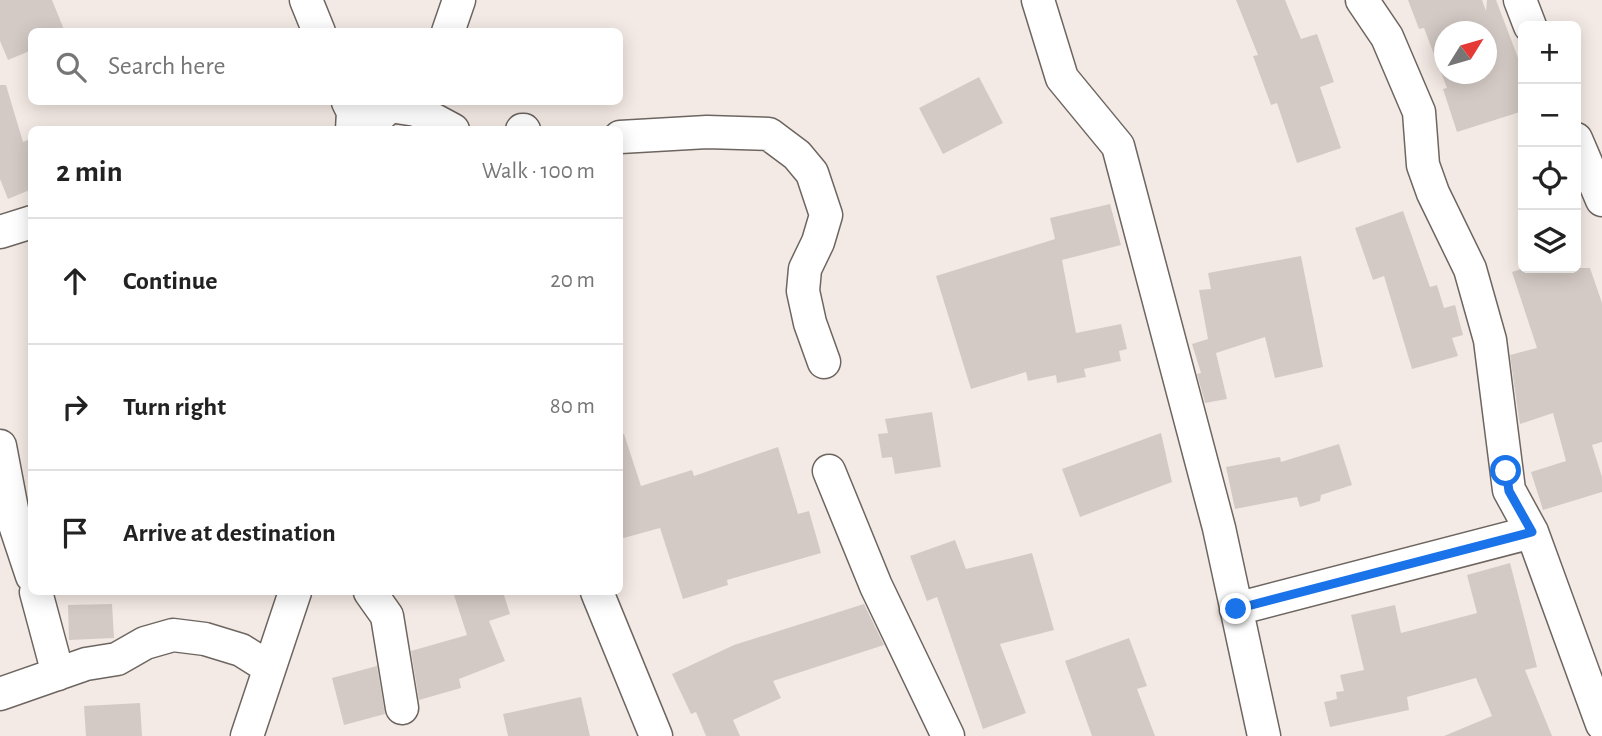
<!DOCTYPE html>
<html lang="en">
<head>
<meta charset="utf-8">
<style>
  body { margin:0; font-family:"Alegreya Sans",sans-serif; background:#f6f6f6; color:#222 }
  .controls { position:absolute; right:21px; top:21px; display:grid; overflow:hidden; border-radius:10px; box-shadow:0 4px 18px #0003 }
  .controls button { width:63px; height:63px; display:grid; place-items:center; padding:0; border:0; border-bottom:2px solid #e0e0e0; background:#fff; color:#222; font:35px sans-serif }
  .compass { position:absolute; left:1434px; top:21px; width:63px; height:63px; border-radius:50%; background:#fff; box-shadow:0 4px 18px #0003; rotate:53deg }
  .stop { position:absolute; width:21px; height:21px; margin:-16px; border:5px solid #1a73e8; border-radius:50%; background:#fff }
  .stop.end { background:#1a73e8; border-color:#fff; box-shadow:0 2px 7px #0008 }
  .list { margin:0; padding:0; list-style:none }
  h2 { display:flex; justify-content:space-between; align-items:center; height:91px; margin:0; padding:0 28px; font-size:30px }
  h2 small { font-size:23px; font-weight:400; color:#767676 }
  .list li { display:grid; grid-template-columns:46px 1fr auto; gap:21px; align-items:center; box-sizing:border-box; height:126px; padding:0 28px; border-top:2px solid #e0e0e0 }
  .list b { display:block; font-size:26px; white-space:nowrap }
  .list em { font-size:23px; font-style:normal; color:#767676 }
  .icon { flex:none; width:38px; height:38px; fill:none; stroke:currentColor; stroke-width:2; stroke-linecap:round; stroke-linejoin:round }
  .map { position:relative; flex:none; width:1602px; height:736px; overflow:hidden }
  .search { position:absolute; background:#fff; box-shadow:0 4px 18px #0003; left:28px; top:28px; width:595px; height:77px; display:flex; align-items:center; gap:18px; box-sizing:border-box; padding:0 24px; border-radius:10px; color:#767676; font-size:26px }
  .panel { position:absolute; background:#fff; box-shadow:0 4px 18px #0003; left:28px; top:126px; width:595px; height:469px; border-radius:10px }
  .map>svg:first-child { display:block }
</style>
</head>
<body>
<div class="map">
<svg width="1602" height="736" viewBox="0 0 1602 736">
  <rect width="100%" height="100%" fill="#f4eae5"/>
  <path fill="#d4cac5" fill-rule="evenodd" d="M 0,0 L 52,0 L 65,32 L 32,32 L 32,50 L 8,60 L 0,41 Z
    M 1236,0 L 1285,0 L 1301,39 L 1317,34 L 1334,82 L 1320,87 L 1341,148 L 1297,163 L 1277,103 L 1271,105 L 1253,56 L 1258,55 Z
    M 1408,0 L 1482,0 L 1486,11 L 1487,0 L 1496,0 L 1523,71 L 1523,111 L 1457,132 L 1443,89 L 1447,88 L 1424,28 L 1419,29 ZM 1445,32 L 1487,32 L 1487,74 L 1445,74 Z
    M 979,77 L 1003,123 L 943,154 L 919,108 Z
    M 0,85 L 6,85 L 23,142 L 32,138 L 32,189 L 8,199 L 0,179 Z
    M 1110,204 L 1121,245 L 1062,260 L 1076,333 L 1121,324 L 1127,349 L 1119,351 L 1121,361 L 1084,369 L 1086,377 L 1057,383 L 1056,375 L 1028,381 L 1026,372 L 971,389 L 936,276 L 1055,239 L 1050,218 Z
    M 1403,211 L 1430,287 L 1437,285 L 1444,308 L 1455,305 L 1463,335 L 1452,338 L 1458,356 L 1412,369 L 1384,276 L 1373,280 L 1355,228 Z
    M 1301,256 L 1323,367 L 1275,378 L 1265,337 L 1216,353 L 1227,399 L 1205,403 L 1197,374 L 1201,373 L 1192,344 L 1208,339 L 1199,290 L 1211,289 L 1208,273 Z
    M 1525,268 L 1590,268 L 1602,303 L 1602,442 L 1592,445 L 1602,477 L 1602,492 L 1543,510 L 1531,472 L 1566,461 L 1553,413 L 1520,424 L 1519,419 L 1510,355 L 1537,348 L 1512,272 Z
    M 932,412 L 941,467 L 895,474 L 892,457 L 882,458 L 878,434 L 888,433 L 885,419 Z
    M 1161,433 L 1172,482 L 1080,517 L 1062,469 Z
    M 624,434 L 641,486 L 692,470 L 694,476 L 778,447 L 798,514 L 809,511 L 821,553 L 727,580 L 728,585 L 683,599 L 660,528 L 620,539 L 620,435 Z
    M 1339,444 L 1352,485 L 1321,495 L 1320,501 L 1300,507 L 1297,497 L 1235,509 L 1226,467 L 1280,457 L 1281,462 Z
    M 955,540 L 966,569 L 1032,553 L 1054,630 L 1000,644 L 1026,713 L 983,729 L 937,597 L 927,601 L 910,556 Z
    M 1510,563 L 1537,667 L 1525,670 L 1552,736 L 1444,736 L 1492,716 L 1476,678 L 1407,697 L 1409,710 L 1330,727 L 1324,702 L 1337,699 L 1336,692 L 1344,691 L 1340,675 L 1364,670 L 1351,615 L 1395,605 L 1401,633 L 1477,613 L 1467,575 Z
    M 453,592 L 503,592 L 510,614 L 489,621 L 505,661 L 459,679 L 461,688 L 419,700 L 411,651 L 467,635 Z
    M 112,604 L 114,638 L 69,640 L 68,605 Z
    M 864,604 L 884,645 L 773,681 L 781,698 L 733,720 L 740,736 L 706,736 L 696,712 L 691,714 L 672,674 L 734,645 Z
    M 1129,638 L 1147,686 L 1137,689 L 1155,736 L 1092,736 L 1065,661 Z
    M 377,666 L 385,714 L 344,725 L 332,678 Z
    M 581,697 L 590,736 L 508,736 L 503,714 Z
    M 140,703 L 142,736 L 86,736 L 84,706 Z"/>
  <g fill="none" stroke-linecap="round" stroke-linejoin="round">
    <g stroke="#6d6560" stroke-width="35">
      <path id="street" d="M 306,0 L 319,32
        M 1038,0 L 1062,78 L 1118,146 L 1219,528 L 1264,736
        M 1362,0 L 1387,37 L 1419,112 L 1423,165 L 1433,193 L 1470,269 L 1490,340 L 1509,490 L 1532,532 L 1602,724
        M 1520,0 L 1530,26
        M 448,32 L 459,0
        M 348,102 L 353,112 L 352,130
        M 390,106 L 416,110 L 453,130
        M 364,130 L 394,102
        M 522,130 L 524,130
        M 620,137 L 707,132 L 769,134 L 797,155 L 812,173 L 826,215 L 818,242 L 805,269 L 803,291 L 810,323 L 824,362
        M 1576,139 L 1602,200
        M 0,232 L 32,222
        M 0,446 L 15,525 L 32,576
        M 829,471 L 876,586 L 948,736
        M 36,592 L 58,674
        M 370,592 L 387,616 L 402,708
        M 597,592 L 656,736
        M 1236,609 L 1532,532
        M 0,694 L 86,664 L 117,659 L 145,643 L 173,635 L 205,639 L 241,650 L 268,667
        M 247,736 L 295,592"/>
    </g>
    <use href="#street" stroke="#fff" stroke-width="32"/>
  </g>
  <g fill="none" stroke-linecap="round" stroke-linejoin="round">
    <path stroke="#1a73e8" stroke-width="9" d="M 1236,609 L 1532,532 L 1509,491 L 1506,471"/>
  </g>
</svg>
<div class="controls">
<button>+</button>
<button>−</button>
<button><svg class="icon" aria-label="locate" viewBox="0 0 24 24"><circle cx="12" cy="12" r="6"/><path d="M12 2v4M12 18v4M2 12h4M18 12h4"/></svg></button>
<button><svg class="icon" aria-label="layers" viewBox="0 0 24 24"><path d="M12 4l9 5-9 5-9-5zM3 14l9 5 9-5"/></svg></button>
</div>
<svg class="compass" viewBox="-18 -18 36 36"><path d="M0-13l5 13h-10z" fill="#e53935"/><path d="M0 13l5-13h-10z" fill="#767676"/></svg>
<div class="stop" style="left:1506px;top:471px"></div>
<div class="stop end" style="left:1236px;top:609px"></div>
<div class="search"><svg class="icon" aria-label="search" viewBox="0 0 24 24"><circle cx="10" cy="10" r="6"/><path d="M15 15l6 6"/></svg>Search here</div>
<section class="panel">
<h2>2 min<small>Walk · 100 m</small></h2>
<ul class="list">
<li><svg class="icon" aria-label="ahead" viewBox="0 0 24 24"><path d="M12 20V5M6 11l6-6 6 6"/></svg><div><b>Continue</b></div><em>20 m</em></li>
<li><svg class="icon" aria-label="right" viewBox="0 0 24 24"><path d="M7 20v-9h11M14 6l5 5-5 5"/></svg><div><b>Turn right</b></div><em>80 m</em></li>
<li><svg class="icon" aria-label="arrive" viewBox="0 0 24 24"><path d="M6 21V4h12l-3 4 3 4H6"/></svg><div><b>Arrive at destination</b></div></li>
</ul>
</section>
</div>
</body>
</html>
